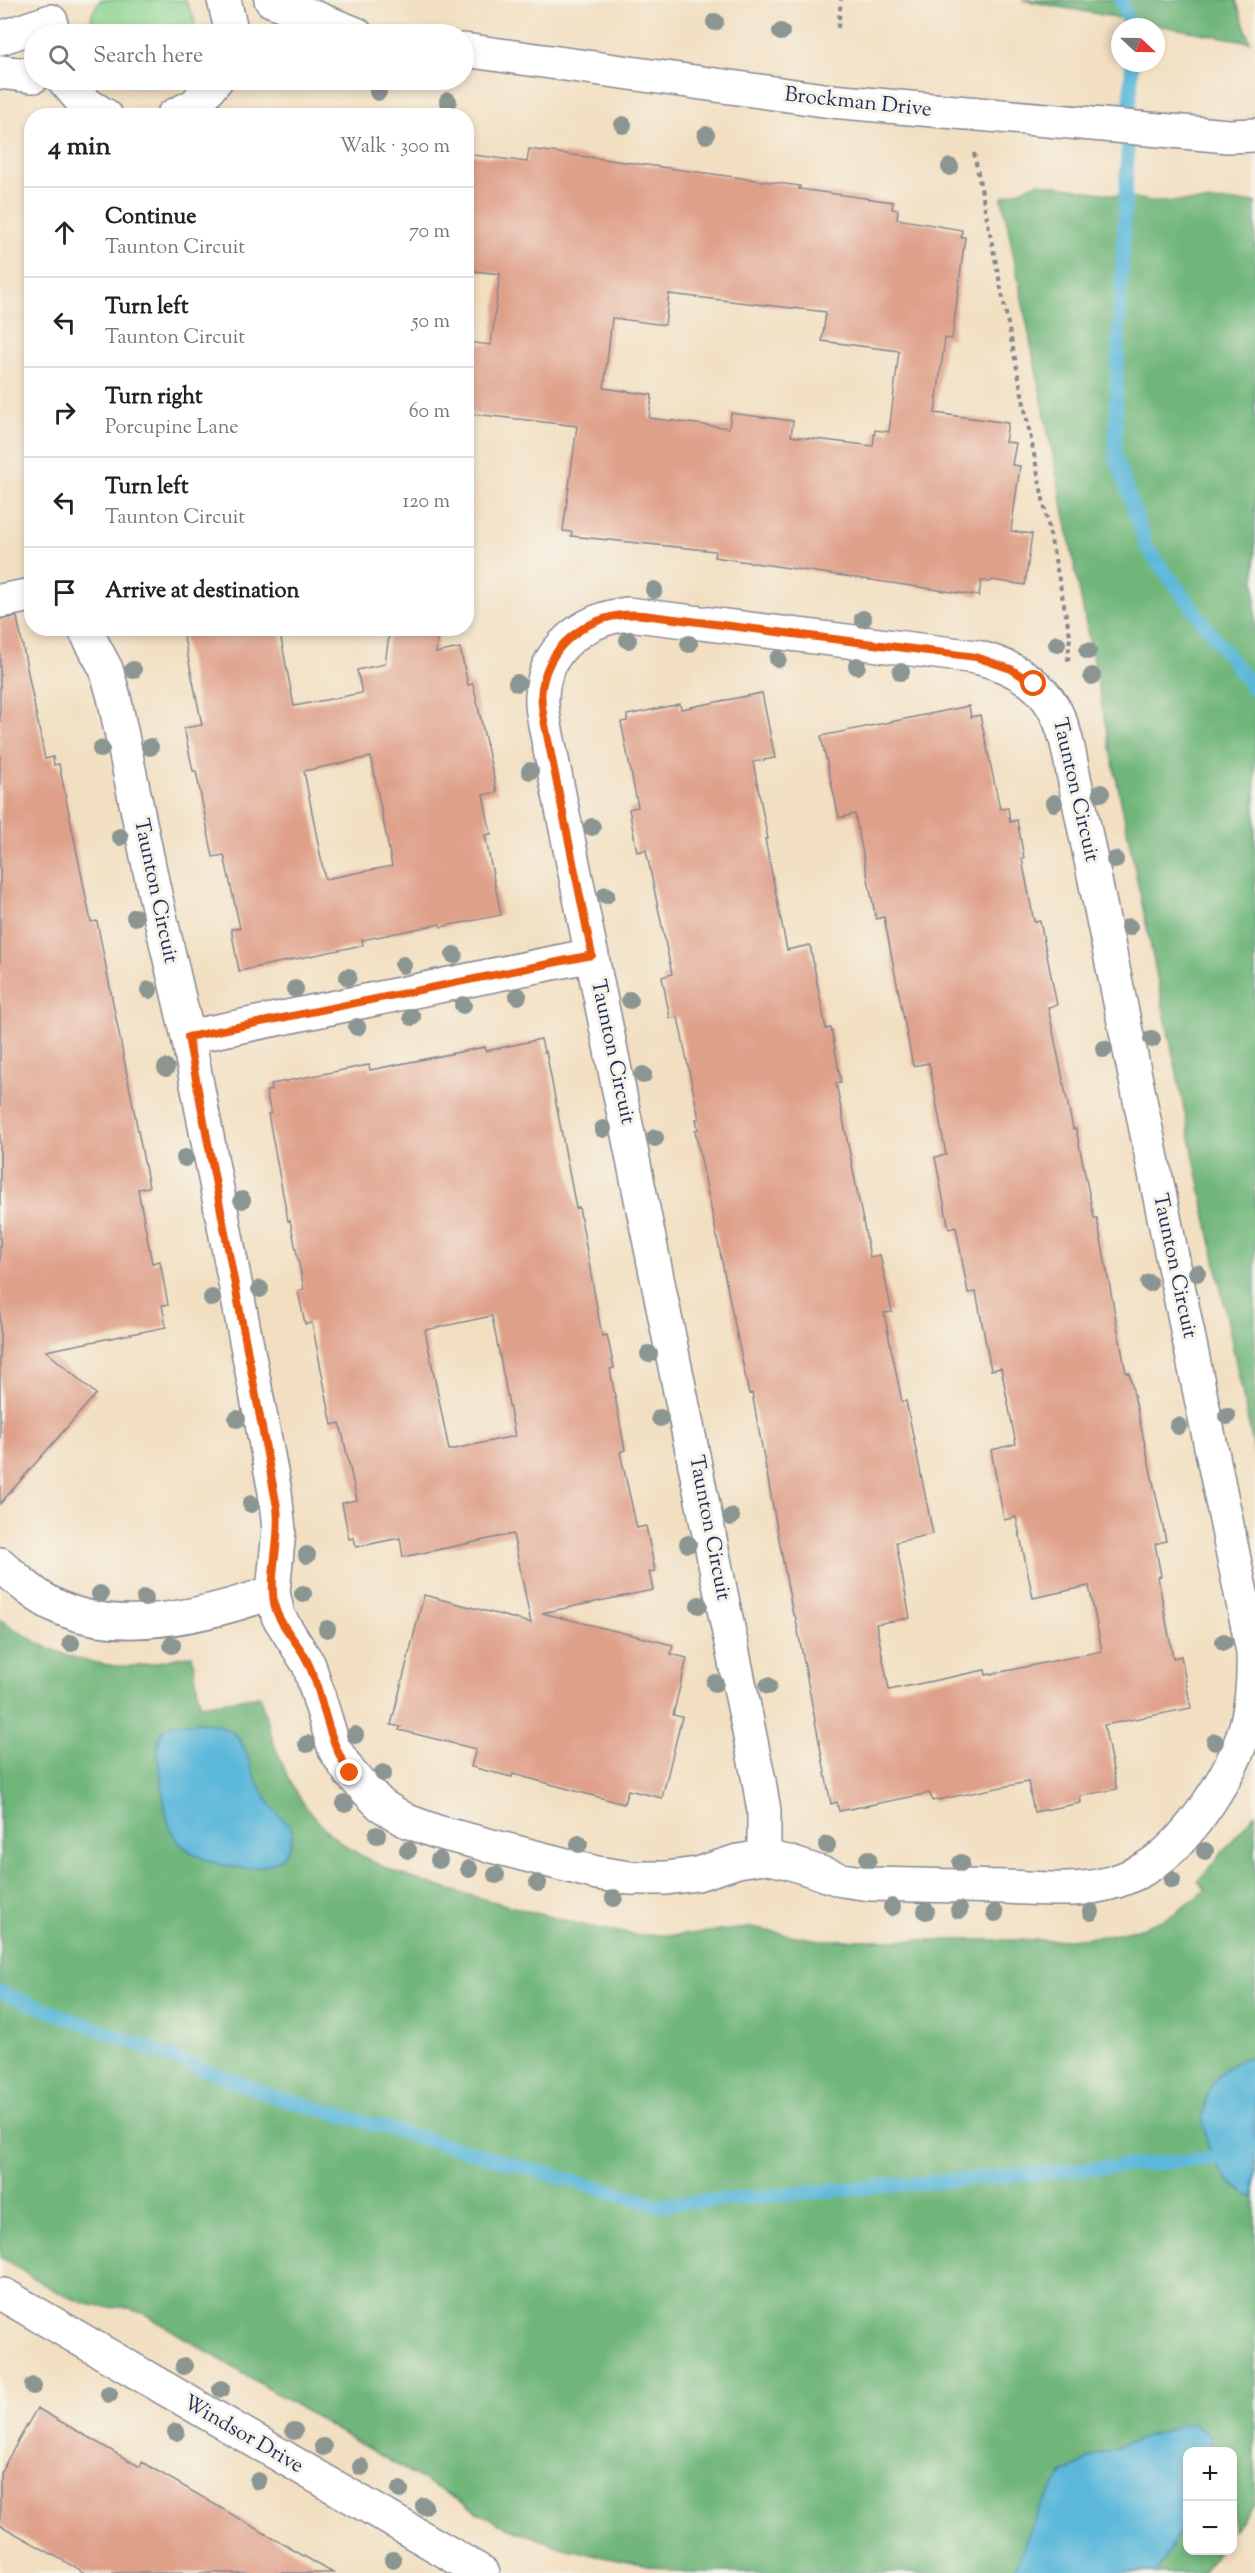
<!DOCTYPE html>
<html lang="en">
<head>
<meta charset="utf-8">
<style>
  body { margin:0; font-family:"Sorts Mill Goudy",serif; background:#f6f6f6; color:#222 }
  .controls { position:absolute; right:18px; bottom:18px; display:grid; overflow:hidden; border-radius:12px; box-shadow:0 3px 9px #0003 }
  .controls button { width:54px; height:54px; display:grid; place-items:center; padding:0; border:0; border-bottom:2px solid #e0e0e0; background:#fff; color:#222; font:30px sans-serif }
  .compass { position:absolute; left:1111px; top:18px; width:54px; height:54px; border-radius:50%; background:#fff; box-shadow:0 3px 9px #0003; rotate:112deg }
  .stop { position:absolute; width:18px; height:18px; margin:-14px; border:4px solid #ea580c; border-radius:50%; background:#fff }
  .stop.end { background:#ea580c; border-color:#fff; box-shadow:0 2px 6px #0008 }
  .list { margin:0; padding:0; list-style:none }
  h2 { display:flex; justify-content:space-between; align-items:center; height:78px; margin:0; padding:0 24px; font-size:26px }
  h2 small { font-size:20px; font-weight:400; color:#767676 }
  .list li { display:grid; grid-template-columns:39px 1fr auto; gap:18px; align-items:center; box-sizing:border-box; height:90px; padding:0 24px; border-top:2px solid #e0e0e0 }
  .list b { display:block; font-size:22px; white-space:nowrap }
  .list p { margin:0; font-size:20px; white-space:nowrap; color:#767676 }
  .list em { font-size:20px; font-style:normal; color:#767676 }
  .icon { flex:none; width:33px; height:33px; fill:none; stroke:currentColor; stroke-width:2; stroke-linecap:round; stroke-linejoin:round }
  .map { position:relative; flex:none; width:1255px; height:2573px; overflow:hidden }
  .search { position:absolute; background:#fff; box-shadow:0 3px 9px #0003; left:24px; top:24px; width:450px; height:66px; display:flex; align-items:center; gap:15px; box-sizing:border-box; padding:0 21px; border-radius:33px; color:#767676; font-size:22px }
  .panel { position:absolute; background:#fff; box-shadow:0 3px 9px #0003; left:24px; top:108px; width:450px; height:528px; border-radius:24px }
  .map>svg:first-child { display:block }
</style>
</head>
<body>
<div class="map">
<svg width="1255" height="2573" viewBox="0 0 1255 2573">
  <rect width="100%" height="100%" fill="#f7f3e8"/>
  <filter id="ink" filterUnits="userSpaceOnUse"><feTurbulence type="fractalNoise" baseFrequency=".0167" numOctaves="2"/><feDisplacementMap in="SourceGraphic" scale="12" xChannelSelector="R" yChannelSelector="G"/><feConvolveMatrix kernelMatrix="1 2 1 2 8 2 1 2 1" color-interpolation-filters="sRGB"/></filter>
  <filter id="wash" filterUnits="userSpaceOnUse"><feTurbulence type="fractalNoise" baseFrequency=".008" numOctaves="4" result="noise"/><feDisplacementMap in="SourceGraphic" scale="24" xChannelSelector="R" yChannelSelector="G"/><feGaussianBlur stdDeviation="1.35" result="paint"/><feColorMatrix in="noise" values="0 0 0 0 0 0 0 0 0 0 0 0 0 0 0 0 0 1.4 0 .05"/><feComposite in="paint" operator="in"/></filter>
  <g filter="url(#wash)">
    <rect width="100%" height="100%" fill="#f2dfc1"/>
    <path fill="#8bd490" stroke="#538277" stroke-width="1.5" d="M 100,0 L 185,0 L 194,18 L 196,34 L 89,34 L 92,14 Z
      M 116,80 L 168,80 C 149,88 135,87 116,80 Z"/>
    <path fill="#70b67a" stroke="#46726c" stroke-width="1.5" d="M 1022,0 L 1236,0 L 1250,42 Z
      M 1039,183 L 1152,201 L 1255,202 L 1255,1455 L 1114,767 L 1002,197 Z
      M 0,1619 C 38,1647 85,1668 133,1666 C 152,1665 173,1658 192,1655 L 200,1705 L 260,1696 C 295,1838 350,1864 483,1899 C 526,1910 568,1923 612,1931 L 638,1935 L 678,1935 L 750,1928 L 820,1940 L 1058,1940 L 1104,1936 L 1144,1927 L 1160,1921 L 1174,1914 L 1206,1890 L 1198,1881 L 1255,1814 L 1255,2503 L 1233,2531 L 1232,2452 L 1188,2452 L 1188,2550 L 1218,2551 L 1202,2573 L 687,2573 L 563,2548 L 497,2523 L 345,2435 L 145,2314 C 125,2303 115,2310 95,2306 C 61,2298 29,2275 0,2257 Z"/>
    <path fill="#5cb8da" stroke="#3c749c" stroke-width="1.5" d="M 201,1722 C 255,1730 239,1754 261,1789 C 269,1803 280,1818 292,1829 C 295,1888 196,1871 174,1836 C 165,1821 164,1798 162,1782 C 159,1761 153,1747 164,1728 L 174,1724 Z
      M 1255,2056 L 1255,2198 C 1194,2173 1179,2070 1255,2056 Z
      M 1191,2422 L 1212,2438 L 1208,2451 L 1188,2452 L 1187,2519 L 1156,2573 L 1013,2573 L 1039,2508 L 1063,2474 L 1097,2454 Z"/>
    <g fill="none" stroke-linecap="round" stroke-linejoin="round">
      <path stroke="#5cb8da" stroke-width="14" d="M 1121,0 L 1130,27
        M 1132,63 L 1117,372 L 1115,455 L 1147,548 L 1255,691
        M 0,1992 L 273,2096 L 658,2205 L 1218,2158 L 1255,2148"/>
    </g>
    <g id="blocks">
      <path fill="#dfa08a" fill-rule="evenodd" d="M 529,149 L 800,186 L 799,189 L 893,202 L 892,209 L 898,210 L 897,219 L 962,230 L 961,237 L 965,237 L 952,339 L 945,338 L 935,413 L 1008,423 L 1005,442 L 1016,443 L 1012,465 L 1020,466 L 1011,531 L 1032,534 L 1025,585 L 992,580 L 991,582 L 981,581 L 979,596 L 714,557 L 715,551 L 571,536 L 572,532 L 563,531 L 577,426 L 466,413 L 466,342 L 491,345 L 500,274 L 466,270 L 466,154 L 527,162 ZM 669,294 L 826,312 L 822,341 L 899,351 L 889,432 L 875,430 L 873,446 L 791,436 L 793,421 L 731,413 L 729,428 L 649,418 L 652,395 L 604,388 L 612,318 L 665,325 Z
        M 17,617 L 45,759 L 53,757 L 54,765 L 59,764 L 91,922 L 97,921 L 149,1187 L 138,1189 L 152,1263 L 160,1261 L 168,1305 L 162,1305 L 166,1327 L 46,1351 L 96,1394 L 0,1504 L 0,619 Z
        M 182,628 L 279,628 L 294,706 L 362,693 L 357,670 L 385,664 L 390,628 L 439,628 L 436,653 L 460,648 L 468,685 L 473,684 L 497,792 L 483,795 L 491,834 L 485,835 L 501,915 L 441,927 L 440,924 L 362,940 L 363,945 L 239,971 L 231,929 L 240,928 L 224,855 L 213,857 L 196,771 L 193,771 L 184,728 L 202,725 ZM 371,757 L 392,866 L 325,879 L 304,771 Z
        M 762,693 L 775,758 L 753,762 L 768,839 L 765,839 L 787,950 L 810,945 L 826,1029 L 831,1028 L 841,1082 L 836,1083 L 870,1257 L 880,1255 L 892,1312 L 884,1313 L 902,1402 L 906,1401 L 933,1534 L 896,1542 L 910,1618 L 876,1624 L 889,1690 L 985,1670 L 986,1675 L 1102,1651 L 1089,1586 L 1033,1598 L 1016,1517 L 1004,1520 L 991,1450 L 1016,1444 L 1001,1368 L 991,1370 L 976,1292 L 968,1293 L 956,1227 L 949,1229 L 935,1157 L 946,1155 L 929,1063 L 913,1066 L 884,917 L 876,919 L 855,814 L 839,818 L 821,736 L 969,706 L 971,717 L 980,715 L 1000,809 L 1008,808 L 1010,822 L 1017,820 L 1024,858 L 1022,859 L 1034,922 L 1040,921 L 1057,1005 L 1048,1007 L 1073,1129 L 1076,1129 L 1094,1218 L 1097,1218 L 1126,1373 L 1129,1372 L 1166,1541 L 1155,1544 L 1161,1576 L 1158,1577 L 1173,1658 L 1181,1656 L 1191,1708 L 1104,1725 L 1117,1789 L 1080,1796 L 1081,1803 L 1034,1812 L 1028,1782 L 932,1801 L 930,1793 L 839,1811 L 837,1802 L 831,1804 L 795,1615 L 793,1615 L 752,1393 L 749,1394 L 695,1130 L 698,1129 L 696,1119 L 699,1119 L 678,1017 L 670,1018 L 662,977 L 672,974 L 646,850 L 637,852 L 629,809 L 638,807 L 621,722 L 627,721 L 627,715 L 680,704 L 681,709 Z
        M 541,1039 L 544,1052 L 546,1051 L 576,1208 L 579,1207 L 602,1336 L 607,1335 L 614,1368 L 610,1369 L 625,1450 L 620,1452 L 637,1528 L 646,1526 L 655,1571 L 649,1572 L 653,1590 L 542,1613 L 673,1645 L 671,1654 L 687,1658 L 673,1715 L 682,1717 L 662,1798 L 628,1790 L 624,1804 L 513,1774 L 512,1777 L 471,1767 L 476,1749 L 399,1730 L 401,1727 L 391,1725 L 424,1595 L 531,1623 L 513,1534 L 403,1557 L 400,1538 L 356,1547 L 354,1538 L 349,1539 L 342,1503 L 357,1500 L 340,1423 L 332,1425 L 312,1323 L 305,1324 L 298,1291 L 304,1289 L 290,1220 L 288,1221 L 268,1114 L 271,1113 L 266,1091 L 272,1090 L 271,1084 L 369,1065 L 370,1070 L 485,1047 L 486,1051 ZM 492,1316 L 515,1436 L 449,1450 L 425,1330 Z
        M 37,2408 L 140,2467 L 142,2462 L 333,2573 L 85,2573 L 0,2525 L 0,2473 Z"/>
    </g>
  </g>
  <g filter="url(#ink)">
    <use href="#blocks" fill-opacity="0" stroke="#868790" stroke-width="1.5"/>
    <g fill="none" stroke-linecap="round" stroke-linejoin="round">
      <g stroke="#868790" stroke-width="36">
        <path id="minor" d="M 224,0 L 230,25 L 229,34
          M 271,0 L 356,34
          M 0,38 L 51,21
          M 464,50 L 831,101 L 1228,136 L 1255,135
          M 0,72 L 34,76
          M 64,80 L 82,101 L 106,116
          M 173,116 L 195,105 L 216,80
          M 0,601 L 32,595
          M 628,614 L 976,657 C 1028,670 1057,694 1068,748 L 1253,1652 C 1255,1708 1245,1746 1215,1793 C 1182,1845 1148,1881 1084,1888 C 1059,1891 1032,1888 1006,1887 C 961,1886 915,1885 870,1884 L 842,1880 L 788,1862 L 764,1857 L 764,1811 L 759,1781 L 545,725 C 544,716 541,707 542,697 C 543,649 584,619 628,614 Z
          M 84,628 L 106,669 L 114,697 L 154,890 L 188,1037 L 275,1492 L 279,1530 L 273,1592 L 278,1616 L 309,1665 L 335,1750 L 350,1773 L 381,1805 L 407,1821 L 437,1832 L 597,1873 L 630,1878 L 666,1878 L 697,1874 L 738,1861 L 764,1857
          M 188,1037 L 592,955
          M 0,1564 C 16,1578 31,1593 50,1603 C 115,1639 208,1615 273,1592
          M 4,2295 L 483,2573"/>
      </g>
      <path stroke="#868790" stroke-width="4" stroke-dasharray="4.5 4.5" stroke-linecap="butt" d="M 838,28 L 841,0
        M 974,153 L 1070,635 L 1068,661"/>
      <use href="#minor" stroke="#fff" stroke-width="33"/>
    </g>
    <g fill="#8b9591">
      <circle cx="715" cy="22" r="9"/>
      <circle cx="781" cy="32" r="9"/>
      <circle cx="378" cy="92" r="9"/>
      <circle cx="448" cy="101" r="9"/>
      <circle cx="623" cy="125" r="9"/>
      <circle cx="706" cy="135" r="9"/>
      <circle cx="950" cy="167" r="9"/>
      <circle cx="654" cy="590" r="9"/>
      <circle cx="863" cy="619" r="9"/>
      <circle cx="628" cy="640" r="9"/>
      <circle cx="689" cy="644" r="9"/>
      <circle cx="1057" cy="644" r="9"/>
      <circle cx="1088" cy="651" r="9"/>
      <circle cx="778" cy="659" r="9"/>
      <circle cx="857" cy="666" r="9"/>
      <circle cx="133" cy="670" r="9"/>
      <circle cx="901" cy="672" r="9"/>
      <circle cx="1092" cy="676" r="9"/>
      <circle cx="517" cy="683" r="9"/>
      <circle cx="150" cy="747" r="9"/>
      <circle cx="101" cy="749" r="9"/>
      <circle cx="530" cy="771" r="9"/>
      <circle cx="1101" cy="793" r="9"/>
      <circle cx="1054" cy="803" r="9"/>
      <circle cx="592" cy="827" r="9"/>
      <circle cx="120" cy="837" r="9"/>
      <circle cx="1115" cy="860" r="9"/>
      <circle cx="606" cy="895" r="9"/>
      <circle cx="135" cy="917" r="9"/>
      <circle cx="1129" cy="927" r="9"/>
      <circle cx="454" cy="955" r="9"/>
      <circle cx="403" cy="965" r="9"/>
      <circle cx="348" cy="977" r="9"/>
      <circle cx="295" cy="989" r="9"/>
      <circle cx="149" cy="990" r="9"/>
      <circle cx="518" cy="996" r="9"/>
      <circle cx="630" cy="1000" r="9"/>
      <circle cx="463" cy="1005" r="9"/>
      <circle cx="412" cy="1017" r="9"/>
      <circle cx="357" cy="1027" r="9"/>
      <circle cx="1152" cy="1039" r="9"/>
      <circle cx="1104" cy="1049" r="9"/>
      <circle cx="166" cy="1068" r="9"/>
      <circle cx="643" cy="1075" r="9"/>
      <circle cx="603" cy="1129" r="9"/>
      <circle cx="655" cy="1138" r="9"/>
      <circle cx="185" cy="1158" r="9"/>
      <circle cx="242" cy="1200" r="9"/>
      <circle cx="1197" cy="1273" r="9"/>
      <circle cx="1149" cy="1283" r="9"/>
      <circle cx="260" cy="1289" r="9"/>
      <circle cx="212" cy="1298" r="9"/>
      <circle cx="649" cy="1354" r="9"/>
      <circle cx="1227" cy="1416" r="9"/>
      <circle cx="660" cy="1418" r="9"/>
      <circle cx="237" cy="1419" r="9"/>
      <circle cx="1178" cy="1426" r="9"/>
      <circle cx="251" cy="1504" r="9"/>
      <circle cx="731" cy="1517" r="9"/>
      <circle cx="688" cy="1544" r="9"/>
      <circle cx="307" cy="1555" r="9"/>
      <circle cx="100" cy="1594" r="9"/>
      <circle cx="303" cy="1594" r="9"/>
      <circle cx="145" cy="1598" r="9"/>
      <circle cx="699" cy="1605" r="9"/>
      <circle cx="327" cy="1629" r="9"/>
      <circle cx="1224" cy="1642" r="9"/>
      <circle cx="71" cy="1643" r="9"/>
      <circle cx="172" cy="1645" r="9"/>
      <circle cx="715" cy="1683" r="9"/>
      <circle cx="768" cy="1686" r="9"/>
      <circle cx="355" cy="1735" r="9"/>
      <circle cx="1215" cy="1742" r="9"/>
      <circle cx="307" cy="1744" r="9"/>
      <circle cx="383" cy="1773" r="9"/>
      <circle cx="345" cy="1804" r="9"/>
      <circle cx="377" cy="1835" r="9"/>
      <circle cx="579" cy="1844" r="9"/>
      <circle cx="827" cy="1845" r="9"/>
      <circle cx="408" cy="1850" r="9"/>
      <circle cx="1205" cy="1851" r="9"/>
      <circle cx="868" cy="1859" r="9"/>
      <circle cx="439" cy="1860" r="9"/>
      <circle cx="961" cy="1863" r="9"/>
      <circle cx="469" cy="1869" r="9"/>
      <circle cx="496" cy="1875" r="9"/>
      <circle cx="1172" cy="1880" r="9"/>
      <circle cx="538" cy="1883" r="9"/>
      <circle cx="614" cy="1898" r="9"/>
      <circle cx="892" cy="1907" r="9"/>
      <circle cx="959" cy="1910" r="9"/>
      <circle cx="926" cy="1911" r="9"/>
      <circle cx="1091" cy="1912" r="9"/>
      <circle cx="995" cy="1913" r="9"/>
      <circle cx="184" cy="2366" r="9"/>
      <circle cx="33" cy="2386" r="9"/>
      <circle cx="221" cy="2389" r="9"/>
      <circle cx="109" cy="2394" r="9"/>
      <circle cx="294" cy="2431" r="9"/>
      <circle cx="176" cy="2432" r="9"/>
      <circle cx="323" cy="2447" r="9"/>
      <circle cx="361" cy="2467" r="9"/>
      <circle cx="258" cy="2481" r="9"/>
      <circle cx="400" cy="2490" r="9"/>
      <circle cx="424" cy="2506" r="9"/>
      <circle cx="393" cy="2560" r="9"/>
    </g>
  </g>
  <g fill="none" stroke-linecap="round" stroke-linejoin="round" filter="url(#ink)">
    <path stroke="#ea580c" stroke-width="8" d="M 350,1773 C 324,1736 325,1693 304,1655 C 294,1638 278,1623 274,1603 C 269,1572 281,1539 277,1507 L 188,1037 L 592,955 L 545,725 C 543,713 540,700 542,688 C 550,639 596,611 643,615 L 976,657 L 1011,669 L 1034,684"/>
  </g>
  <g text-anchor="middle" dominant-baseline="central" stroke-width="6" stroke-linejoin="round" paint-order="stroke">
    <g font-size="21" fill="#1b2f5e" stroke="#f7f3e8">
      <text transform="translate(858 103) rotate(6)">Brockman Drive</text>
      <text transform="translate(1075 790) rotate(77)">Taunton Circuit</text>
      <text transform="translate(155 891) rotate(78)">Taunton Circuit</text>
      <text transform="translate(612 1052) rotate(78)">Taunton Circuit</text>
      <text transform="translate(1174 1266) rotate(78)">Taunton Circuit</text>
      <text transform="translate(709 1528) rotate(79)">Taunton Circuit</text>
      <text transform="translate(243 2435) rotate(30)">Windsor Drive</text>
    </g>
  </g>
</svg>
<div class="controls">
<button>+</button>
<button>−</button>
</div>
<svg class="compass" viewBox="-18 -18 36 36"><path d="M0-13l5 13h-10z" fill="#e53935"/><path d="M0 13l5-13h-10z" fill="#767676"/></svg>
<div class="stop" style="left:1034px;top:684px"></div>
<div class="stop end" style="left:350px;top:1773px"></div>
<div class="search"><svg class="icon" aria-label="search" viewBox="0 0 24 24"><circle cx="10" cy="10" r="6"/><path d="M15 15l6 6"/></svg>Search here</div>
<section class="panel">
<h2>4 min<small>Walk · 300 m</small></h2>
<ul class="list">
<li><svg class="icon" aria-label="ahead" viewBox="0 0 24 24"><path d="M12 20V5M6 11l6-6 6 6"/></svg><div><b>Continue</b><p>Taunton Circuit</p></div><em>70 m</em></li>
<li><svg class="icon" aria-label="left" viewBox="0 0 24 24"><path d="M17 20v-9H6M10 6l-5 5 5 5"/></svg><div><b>Turn left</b><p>Taunton Circuit</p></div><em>50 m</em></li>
<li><svg class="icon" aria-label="right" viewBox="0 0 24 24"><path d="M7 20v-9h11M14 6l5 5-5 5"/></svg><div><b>Turn right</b><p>Porcupine Lane</p></div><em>60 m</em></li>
<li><svg class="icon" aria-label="left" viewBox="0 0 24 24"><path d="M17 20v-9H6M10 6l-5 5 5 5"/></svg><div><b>Turn left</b><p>Taunton Circuit</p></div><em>120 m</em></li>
<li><svg class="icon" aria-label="arrive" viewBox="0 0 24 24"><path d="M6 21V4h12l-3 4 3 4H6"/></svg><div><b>Arrive at destination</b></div></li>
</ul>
</section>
</div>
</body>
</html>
